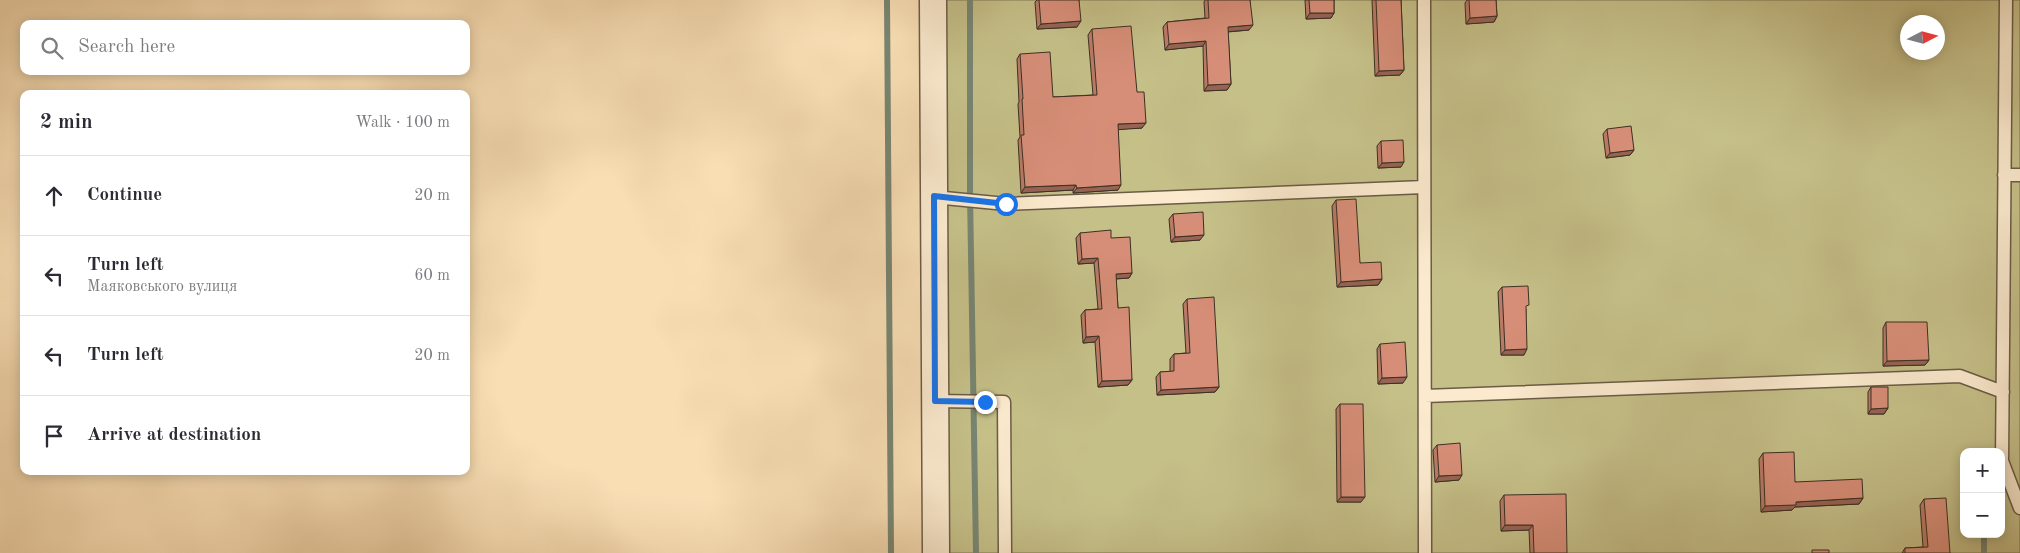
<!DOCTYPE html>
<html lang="en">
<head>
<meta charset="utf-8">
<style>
  body { margin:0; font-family:"Old Standard TT",serif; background:#f7f7f7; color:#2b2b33 }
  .controls { position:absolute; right:15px; bottom:15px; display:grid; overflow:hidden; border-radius:10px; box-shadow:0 2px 12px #0003 }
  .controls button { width:45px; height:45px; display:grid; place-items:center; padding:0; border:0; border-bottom:1px solid #e1e1e2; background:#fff; color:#2b2b33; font:25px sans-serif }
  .compass { position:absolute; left:1900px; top:15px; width:45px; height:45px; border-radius:50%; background:#fff; box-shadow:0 2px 12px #0003; rotate:84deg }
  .stop { position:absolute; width:15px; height:15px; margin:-11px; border:4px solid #1a73e8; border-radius:50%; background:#fff }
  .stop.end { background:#1a73e8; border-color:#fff; box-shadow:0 1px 5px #0008 }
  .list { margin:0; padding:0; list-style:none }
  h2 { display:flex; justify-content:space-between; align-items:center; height:65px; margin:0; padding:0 20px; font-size:21px }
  h2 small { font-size:16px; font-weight:400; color:#7c7c81 }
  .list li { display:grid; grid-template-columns:32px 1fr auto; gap:15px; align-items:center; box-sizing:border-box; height:80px; padding:0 20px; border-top:1px solid #e1e1e2 }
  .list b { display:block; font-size:19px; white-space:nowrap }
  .list p { margin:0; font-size:16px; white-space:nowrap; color:#7c7c81 }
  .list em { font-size:16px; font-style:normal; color:#7c7c81 }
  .icon { flex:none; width:28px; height:28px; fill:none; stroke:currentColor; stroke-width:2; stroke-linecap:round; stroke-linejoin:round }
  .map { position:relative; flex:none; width:2020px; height:553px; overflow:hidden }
  .search { position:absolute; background:#fff; box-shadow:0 2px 12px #0003; left:20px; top:20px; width:450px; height:55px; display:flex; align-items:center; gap:12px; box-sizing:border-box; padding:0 18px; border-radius:10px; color:#7c7c81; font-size:19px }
  .panel { position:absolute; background:#fff; box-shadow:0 2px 12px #0003; left:20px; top:90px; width:450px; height:385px; border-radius:10px }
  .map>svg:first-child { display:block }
</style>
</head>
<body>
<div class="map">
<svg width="2020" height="553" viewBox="0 0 2020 553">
  <rect width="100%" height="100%" fill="#f9deb4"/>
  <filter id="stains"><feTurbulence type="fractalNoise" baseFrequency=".004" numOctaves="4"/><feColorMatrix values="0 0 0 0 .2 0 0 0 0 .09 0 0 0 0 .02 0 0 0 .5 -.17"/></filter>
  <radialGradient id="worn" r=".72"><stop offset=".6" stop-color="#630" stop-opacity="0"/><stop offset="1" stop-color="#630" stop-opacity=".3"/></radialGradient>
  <path fill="#c5bf88" stroke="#807855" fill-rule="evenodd" d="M 940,0 L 2020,0 L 2020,553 L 947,553 ZM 1908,22 L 1938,22 L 1938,52 L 1908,52 ZM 1964,452 L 2001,452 L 2001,534 L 1964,534 Z"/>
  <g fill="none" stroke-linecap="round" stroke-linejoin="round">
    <path stroke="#778572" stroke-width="6" d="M 887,0 L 891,553
      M 970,0 L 970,194 L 976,553
      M 1984,553 L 1984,534"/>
    <g stroke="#6b5c46" stroke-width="15">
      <path id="lane" d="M 1424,0 L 1425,553
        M 2006,0 L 2002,461 L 2020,508
        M 2004,175 L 2020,175
        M 934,197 L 1006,204 L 1424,187
        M 1425,396 L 1960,376 L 2003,392
        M 935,401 L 1004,402 L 1005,553"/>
    </g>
    <g stroke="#6b5c46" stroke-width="29">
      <path id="street" d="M 933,0 L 936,553"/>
    </g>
    <use href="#lane" stroke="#fbeace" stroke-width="12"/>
    <use href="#street" stroke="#fbeace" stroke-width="26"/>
  </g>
  <path fill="#b97a67" stroke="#3c3022" d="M 1037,0 L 1079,0 L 1077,27 L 1037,29 L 1035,2 Z
    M 1205,0 L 1250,0 L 1249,30 L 1228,32 L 1231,84 L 1227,90 L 1204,91 L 1203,46 L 1165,50 L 1163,27 L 1167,22 L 1205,18 L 1204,2 Z
    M 1305,0 L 1334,0 L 1334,13 L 1331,18 L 1306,19 Z
    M 1372,0 L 1401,0 L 1404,70 L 1400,75 L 1375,76 Z
    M 1467,0 L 1496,0 L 1497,16 L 1494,22 L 1466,24 L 1465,3 Z
    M 1092,29 L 1137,92 L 1142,128 L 1118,129 L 1118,190 L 1073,193 L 1073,190 L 1021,193 L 1018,140 L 1020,137 L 1018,104 L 1019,102 L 1017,59 L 1020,54 L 1053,97 L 1093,95 L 1088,35 Z
    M 1607,129 L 1634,150 L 1630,155 L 1606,158 L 1603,134 Z
    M 1381,141 L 1401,167 L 1378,168 L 1377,146 Z
    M 1336,200 L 1360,263 L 1382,279 L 1378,285 L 1337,287 L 1332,206 Z
    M 1173,214 L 1200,240 L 1171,242 L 1169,219 Z
    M 1080,233 L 1111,238 L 1132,273 L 1129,278 L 1116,279 L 1118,308 L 1132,380 L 1128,385 L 1098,387 L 1095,342 L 1083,343 L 1081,315 L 1085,310 L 1098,309 L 1094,263 L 1078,264 L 1076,238 Z
    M 1502,287 L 1526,309 L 1524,355 L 1501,355 L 1498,292 Z
    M 1187,299 L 1219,387 L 1215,392 L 1157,395 L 1156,377 L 1160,372 L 1170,372 L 1170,359 L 1174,354 L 1186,353 L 1183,304 Z
    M 1886,322 L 1929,360 L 1925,365 L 1883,366 L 1883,328 Z
    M 1380,344 L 1403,383 L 1378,384 L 1377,349 Z
    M 1871,387 L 1888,408 L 1884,414 L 1868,414 L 1868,392 Z
    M 1340,404 L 1361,502 L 1337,502 L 1336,409 Z
    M 1437,445 L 1459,480 L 1435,482 L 1433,450 Z
    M 1763,453 L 1795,482 L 1863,498 L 1859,504 L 1795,507 L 1792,510 L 1761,512 L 1759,459 Z
    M 1504,495 L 1567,553 L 1530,553 L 1529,530 L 1501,531 L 1500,501 Z
    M 1924,499 L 1950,553 L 1902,553 L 1905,548 L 1923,547 L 1920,505 Z"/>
  <path fill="#966354" stroke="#3c3022" d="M 1310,13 L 1334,13 L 1331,18 L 1306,19 Z
    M 1497,16 L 1494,22 L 1466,24 L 1470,18 Z
    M 1081,21 L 1077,27 L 1037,29 L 1041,24 Z
    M 1253,25 L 1249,30 L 1224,32 L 1228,27 Z
    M 1206,41 L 1203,46 L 1165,50 L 1169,44 Z
    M 1404,70 L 1400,75 L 1375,76 L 1379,71 Z
    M 1231,84 L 1227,90 L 1204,91 L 1208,85 Z
    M 1146,123 L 1142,128 L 1114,130 L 1118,124 Z
    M 1634,150 L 1630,155 L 1606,158 L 1610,153 Z
    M 1404,162 L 1401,167 L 1378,168 L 1382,163 Z
    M 1076,185 L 1073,190 L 1021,193 L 1025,187 Z
    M 1121,185 L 1118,190 L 1073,193 L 1077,188 Z
    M 1204,235 L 1200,240 L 1171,242 L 1175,237 Z
    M 1098,258 L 1094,263 L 1078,264 L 1082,259 Z
    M 1132,273 L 1129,278 L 1112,279 L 1116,274 Z
    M 1382,279 L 1378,285 L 1337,287 L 1341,282 Z
    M 1099,336 L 1095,342 L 1083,343 L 1086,337 Z
    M 1527,349 L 1524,355 L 1501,355 L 1505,350 Z
    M 1929,360 L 1925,365 L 1883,366 L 1887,361 Z
    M 1407,377 L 1403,383 L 1378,384 L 1382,378 Z
    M 1132,380 L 1128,385 L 1098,387 L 1102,381 Z
    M 1219,387 L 1215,392 L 1157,395 L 1161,390 Z
    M 1888,408 L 1884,414 L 1868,414 L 1871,409 Z
    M 1462,475 L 1459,480 L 1435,482 L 1439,476 Z
    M 1341,497 L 1365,497 L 1361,502 L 1337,502 Z
    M 1863,498 L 1859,504 L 1795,507 L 1792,510 L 1761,512 L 1765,506 L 1796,502 Z
    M 1505,525 L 1533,525 L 1529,530 L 1501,531 Z"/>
  <path fill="#d78e78" stroke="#3c3022" d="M 1039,0 L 1079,0 L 1081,21 L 1041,24 Z
    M 1208,0 L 1250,0 L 1253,25 L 1228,27 L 1231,84 L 1208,85 L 1206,41 L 1169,44 L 1167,22 L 1209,18 Z
    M 1309,0 L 1334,0 L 1334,13 L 1310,13 Z
    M 1376,0 L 1401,0 L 1404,70 L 1379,71 Z
    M 1469,0 L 1496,0 L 1497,16 L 1470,18 Z
    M 1131,26 L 1137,92 L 1144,92 L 1146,123 L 1118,124 L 1121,185 L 1077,188 L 1076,185 L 1025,187 L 1021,135 L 1024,135 L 1022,99 L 1023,99 L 1020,54 L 1050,52 L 1053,97 L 1097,95 L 1092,29 Z
    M 1631,126 L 1634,150 L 1610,153 L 1607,129 Z
    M 1403,140 L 1404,162 L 1382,163 L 1381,141 Z
    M 1356,199 L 1360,263 L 1381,262 L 1382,279 L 1341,282 L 1336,200 Z
    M 1203,212 L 1204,235 L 1175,237 L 1173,214 Z
    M 1111,230 L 1111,238 L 1130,237 L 1132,273 L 1116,274 L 1118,308 L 1129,307 L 1132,380 L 1102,381 L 1099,336 L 1086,337 L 1085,310 L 1102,309 L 1098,258 L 1082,259 L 1080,233 Z
    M 1528,286 L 1529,305 L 1526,306 L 1527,349 L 1505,350 L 1502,287 Z
    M 1214,297 L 1219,387 L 1161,390 L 1160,372 L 1174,371 L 1174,354 L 1190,353 L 1187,299 Z
    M 1886,322 L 1927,322 L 1929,360 L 1887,361 Z
    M 1405,342 L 1407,377 L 1382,378 L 1380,344 Z
    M 1871,387 L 1888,387 L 1888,408 L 1871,409 Z
    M 1340,404 L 1363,404 L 1365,497 L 1341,497 Z
    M 1460,443 L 1462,475 L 1439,476 L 1437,445 Z
    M 1794,452 L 1795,482 L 1862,479 L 1863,498 L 1796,502 L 1796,505 L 1765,506 L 1763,453 Z
    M 1566,494 L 1567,553 L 1534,553 L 1533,525 L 1505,525 L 1504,495 Z
    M 1946,498 L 1950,553 L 1905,553 L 1905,548 L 1928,547 L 1924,499 Z
    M 1812,550 L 1829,550 L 1829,553 L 1812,553 Z"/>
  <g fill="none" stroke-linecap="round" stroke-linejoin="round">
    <path stroke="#1a73e8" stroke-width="6" d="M 985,402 L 935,401 L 934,196 L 1006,204"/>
  </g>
  <rect width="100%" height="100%" filter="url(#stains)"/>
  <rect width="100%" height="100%" fill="url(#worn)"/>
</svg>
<div class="controls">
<button>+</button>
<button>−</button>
</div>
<svg class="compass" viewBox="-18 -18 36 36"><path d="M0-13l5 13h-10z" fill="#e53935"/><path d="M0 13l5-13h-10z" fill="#7c7c81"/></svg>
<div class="stop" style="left:1006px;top:204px"></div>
<div class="stop end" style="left:985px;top:402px"></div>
<div class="search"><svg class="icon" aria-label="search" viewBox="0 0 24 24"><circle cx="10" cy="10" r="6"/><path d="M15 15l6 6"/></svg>Search here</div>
<section class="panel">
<h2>2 min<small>Walk · 100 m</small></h2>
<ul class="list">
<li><svg class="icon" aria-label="ahead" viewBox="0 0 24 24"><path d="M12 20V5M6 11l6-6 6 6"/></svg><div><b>Continue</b></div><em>20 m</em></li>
<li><svg class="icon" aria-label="left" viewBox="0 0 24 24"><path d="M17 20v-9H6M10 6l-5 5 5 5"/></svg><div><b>Turn left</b><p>Маяковського вулиця</p></div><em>60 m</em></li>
<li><svg class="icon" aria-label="left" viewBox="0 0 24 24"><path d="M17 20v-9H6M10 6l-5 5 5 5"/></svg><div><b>Turn left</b></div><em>20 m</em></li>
<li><svg class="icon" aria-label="arrive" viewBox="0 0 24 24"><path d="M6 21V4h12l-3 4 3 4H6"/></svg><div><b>Arrive at destination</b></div></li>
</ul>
</section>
</div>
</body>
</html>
